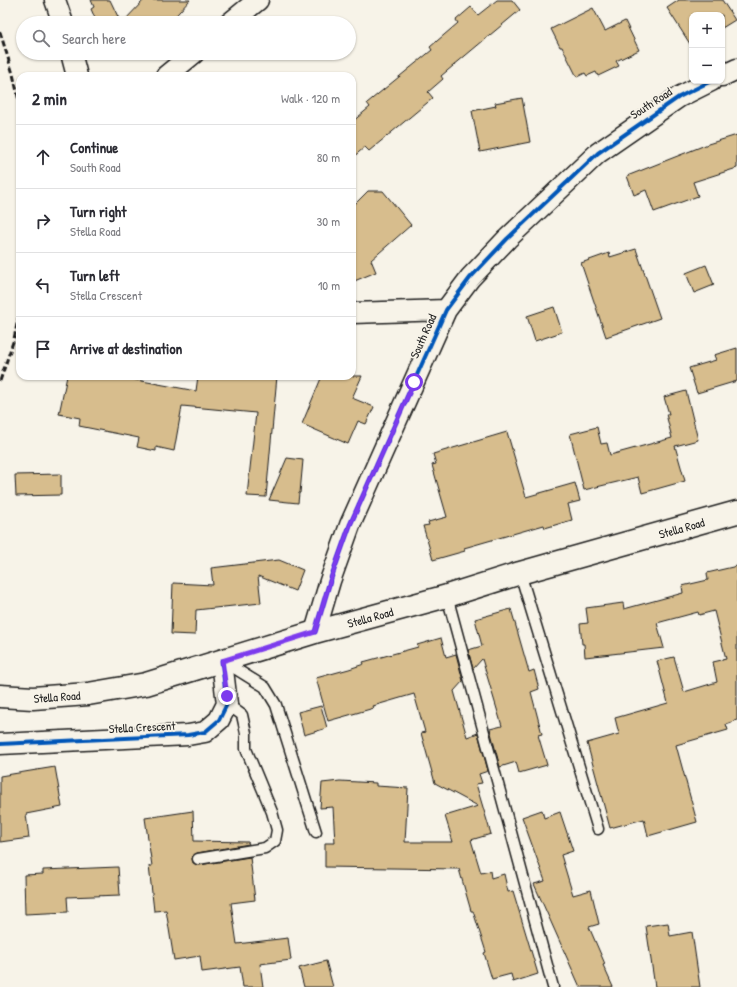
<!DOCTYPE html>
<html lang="en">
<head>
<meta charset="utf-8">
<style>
  body { margin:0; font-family:"Patrick Hand",sans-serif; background:#f2f2f3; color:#2b2b33 }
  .controls { position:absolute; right:12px; top:12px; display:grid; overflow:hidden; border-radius:8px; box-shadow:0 1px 3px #0004 }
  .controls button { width:36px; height:36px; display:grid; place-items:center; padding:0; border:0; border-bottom:1px solid #e1e1e2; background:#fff; color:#2b2b33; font:20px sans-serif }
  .stop { position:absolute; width:12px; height:12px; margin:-9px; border:3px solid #7c3aed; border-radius:50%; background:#fff }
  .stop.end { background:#7c3aed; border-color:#fff; box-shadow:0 1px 4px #0008 }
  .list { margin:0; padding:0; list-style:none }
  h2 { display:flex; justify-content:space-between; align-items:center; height:52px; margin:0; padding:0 16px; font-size:17px }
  h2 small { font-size:13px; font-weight:400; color:#7c7c81 }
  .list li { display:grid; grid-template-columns:26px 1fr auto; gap:12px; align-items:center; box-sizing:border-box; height:64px; padding:0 16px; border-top:1px solid #e1e1e2 }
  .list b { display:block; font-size:15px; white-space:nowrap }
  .list p { margin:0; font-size:13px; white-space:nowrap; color:#7c7c81 }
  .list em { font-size:13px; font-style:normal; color:#7c7c81 }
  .icon { flex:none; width:22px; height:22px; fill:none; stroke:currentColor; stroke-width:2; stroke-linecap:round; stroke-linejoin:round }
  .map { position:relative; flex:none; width:737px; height:987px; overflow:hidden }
  .search { position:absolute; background:#fff; box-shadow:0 1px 3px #0004; left:16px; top:16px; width:340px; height:44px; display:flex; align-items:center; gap:10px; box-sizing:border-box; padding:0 14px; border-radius:22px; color:#7c7c81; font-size:15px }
  .panel { position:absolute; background:#fff; box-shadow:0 1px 3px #0004; left:16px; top:72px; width:340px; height:308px; border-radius:12px }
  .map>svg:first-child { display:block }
</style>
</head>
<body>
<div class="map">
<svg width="737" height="987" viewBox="0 0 737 987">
  <rect width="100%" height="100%" fill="#f7f3e8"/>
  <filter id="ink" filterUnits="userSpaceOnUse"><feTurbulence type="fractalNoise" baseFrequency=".025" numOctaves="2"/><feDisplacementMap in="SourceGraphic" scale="8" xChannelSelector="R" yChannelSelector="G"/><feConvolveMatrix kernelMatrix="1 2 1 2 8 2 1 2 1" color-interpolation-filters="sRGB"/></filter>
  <g filter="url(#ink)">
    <path fill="#d7bd8d" stroke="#1c1c1c" d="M 91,0 L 110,0 L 121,23 L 97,23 L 91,9 L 94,7 Z
      M 144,0 L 190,0 L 169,23 L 122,23 Z
      M 497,0 L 512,0 L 520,10 L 441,76 L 443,79 L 428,92 L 433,98 L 369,151 L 365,147 L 352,158 L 352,122 L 370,107 L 367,103 L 432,50 L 430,47 L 458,23 L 456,20 L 471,7 L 478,15 Z
      M 679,0 L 722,0 L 735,20 L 722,28 L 722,15 L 692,15 L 692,47 L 667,8 Z
      M 593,8 L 605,31 L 625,21 L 639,50 L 616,61 L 619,66 L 598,76 L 596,72 L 587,76 L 585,73 L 577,77 L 562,47 L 560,47 L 551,29 Z
      M 522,98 L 530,142 L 480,152 L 472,111 L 496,106 L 495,103 Z
      M 737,135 L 737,168 L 693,182 L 698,196 L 654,212 L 646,190 L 634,195 L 627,176 L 708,144 Z
      M 368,191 L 383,191 L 411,225 L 371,260 L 376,272 L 352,282 L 352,207 Z
      M 636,249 L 660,318 L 606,337 L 581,263 L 609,253 L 610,257 Z
      M 706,265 L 714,285 L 694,293 L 686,273 Z
      M 554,307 L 562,332 L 535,341 L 527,316 Z
      M 737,348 L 737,381 L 697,393 L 689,368 L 716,360 L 714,355 Z
      M 67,376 L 115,376 L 196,391 L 198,376 L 277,376 L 266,497 L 247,496 L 256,413 L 182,406 L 174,451 L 156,447 L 156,451 L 137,447 L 139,438 L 79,426 L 80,418 L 59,414 Z
      M 322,376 L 362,376 L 352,398 L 374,407 L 366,424 L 358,421 L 348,444 L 302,424 Z
      M 686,391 L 698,440 L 675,446 L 685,481 L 642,493 L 638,477 L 584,490 L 570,434 L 597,427 L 601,444 L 607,443 L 610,455 L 672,438 L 666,414 L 669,414 L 664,397 Z
      M 507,432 L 526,497 L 575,483 L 580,501 L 568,504 L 572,520 L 545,528 L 544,525 L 464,548 L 465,551 L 433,560 L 423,526 L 429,525 L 428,522 L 447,517 L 432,465 L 436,464 L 433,454 Z
      M 287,458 L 303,460 L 300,493 L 299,493 L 298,503 L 269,500 Z
      M 61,474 L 61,495 L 16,496 L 15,475 Z
      M 279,560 L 303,570 L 295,591 L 258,576 L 261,603 L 196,610 L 195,635 L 171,634 L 173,583 L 213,585 L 211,568 Z
      M 737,566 L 737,720 L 726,724 L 728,730 L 676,745 L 697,822 L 648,836 L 644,819 L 610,828 L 587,743 L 619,734 L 615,718 L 668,703 L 657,661 L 674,657 L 684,692 L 717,682 L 713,662 L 726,659 L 714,611 L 699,615 L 698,612 L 657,623 L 664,648 L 585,657 L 584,644 L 582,644 L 580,624 L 588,623 L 586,608 L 623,603 L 624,609 L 683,593 L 682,586 L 708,580 L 707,573 Z
      M 511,609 L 529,672 L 534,670 L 539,689 L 531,692 L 542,734 L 538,735 L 547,765 L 519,773 L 516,762 L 500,767 L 490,729 L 502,726 L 482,659 L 473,669 L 468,650 L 482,646 L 475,619 Z
      M 441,638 L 446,657 L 456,654 L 463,681 L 454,691 L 467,737 L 478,733 L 488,771 L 479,774 L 482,783 L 476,784 L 491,834 L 471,840 L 481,873 L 490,871 L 491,878 L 504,874 L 508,892 L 513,891 L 538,974 L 513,982 L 511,974 L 492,979 L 484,953 L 486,952 L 473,911 L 471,911 L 459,869 L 325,867 L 325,843 L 335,843 L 333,807 L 320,808 L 322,783 L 340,781 L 376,783 L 376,786 L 408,788 L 405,842 L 453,842 L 445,816 L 478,806 L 435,783 L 421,733 L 425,732 L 414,694 L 373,706 L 374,708 L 328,721 L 316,678 L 349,669 L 364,664 L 363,662 L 418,647 L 417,645 Z
      M 321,706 L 327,728 L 304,735 L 298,712 Z
      M 55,767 L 62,807 L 26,814 L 29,838 L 0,842 L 0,776 Z
      M 542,810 L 544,818 L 560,812 L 573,851 L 561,855 L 573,895 L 591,890 L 599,924 L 589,927 L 605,964 L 603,965 L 613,987 L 580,987 L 534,884 L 545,881 L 522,817 Z
      M 193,811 L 194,841 L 248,842 L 249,844 L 197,853 L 192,857 L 193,863 L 199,865 L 250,857 L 255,900 L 231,903 L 237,944 L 288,938 L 291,960 L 260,964 L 263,987 L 243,987 L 240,967 L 202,972 L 200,956 L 174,960 L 166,910 L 154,911 L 149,866 L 152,866 L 145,818 Z
      M 118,867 L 120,895 L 67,897 L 68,912 L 25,914 L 24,875 L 43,874 L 43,870 Z
      M 668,923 L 670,936 L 692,932 L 700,987 L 655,987 L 646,926 Z
      M 326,961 L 333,987 L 304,987 L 299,968 Z"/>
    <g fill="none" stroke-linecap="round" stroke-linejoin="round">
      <g stroke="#1c1c1c" stroke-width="13">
        <path id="lane" d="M 520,573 L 598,829
          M 447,596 L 553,987
          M 223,661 L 265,687 L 276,705 L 316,832
          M 198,859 L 265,848 L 275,841 L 277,830 L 272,812 L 246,749 L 246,733 L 242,715 L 227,704"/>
      </g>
      <g stroke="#1c1c1c" stroke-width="23">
        <path id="street" d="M 55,0 L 63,23
          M 230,23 L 258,0
          M 71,53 L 77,76
          M 166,76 L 194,53
          M 722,76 L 737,69
          M 352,313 L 446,310
          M 315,632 L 330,581 L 350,525 L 446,310 L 470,278 L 507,239 L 598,153 L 679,97 L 711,81
          M 0,744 L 188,735 L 205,732 L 219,720 L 227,704 L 222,661"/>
      </g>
      <g stroke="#1c1c1c" stroke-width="25">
        <g id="secondary">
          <path id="s1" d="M 0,696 L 33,698 L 88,694 L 146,684 L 315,632 L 447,596 L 520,573 L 737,512"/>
        </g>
      </g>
      <use href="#lane" stroke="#f7f3e8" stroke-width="10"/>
      <use href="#street" stroke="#f7f3e8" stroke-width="20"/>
      <use href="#secondary" stroke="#f7f3e8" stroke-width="22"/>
      <path stroke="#1c1c1c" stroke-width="3" stroke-dasharray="6 3" stroke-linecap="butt" d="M 0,32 L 13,74 L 20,105
        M 0,381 L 14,339 L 20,310"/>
      <g stroke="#f7f3e8" stroke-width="6">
        <path id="cycleway" d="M 315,632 L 330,581 L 350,525 L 446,310 L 470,278 L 507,239 L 598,153 L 679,97 L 711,81
          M 0,744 L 188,735 L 205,732 L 219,720 L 227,704 L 222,661"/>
      </g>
      <use href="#cycleway" stroke="#0057b8" stroke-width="4"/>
    </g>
  </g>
  <g fill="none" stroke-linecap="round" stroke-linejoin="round" filter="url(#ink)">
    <path stroke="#7c3aed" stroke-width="5" d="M 227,696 L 222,661 L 315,632 L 330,581 L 350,525 L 414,382"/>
  </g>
  <g text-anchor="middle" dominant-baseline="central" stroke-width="3.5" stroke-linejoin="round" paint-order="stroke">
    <g font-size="12" fill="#1c1c1c" stroke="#f7f3e8">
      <text transform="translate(651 103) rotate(-33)">South Road</text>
      <text transform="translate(423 336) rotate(-66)">South Road</text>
      <text stroke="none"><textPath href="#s1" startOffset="705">Stella Road</textPath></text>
      <text stroke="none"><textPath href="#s1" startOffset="381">Stella Road</textPath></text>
      <text stroke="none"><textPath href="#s1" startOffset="57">Stella Road</textPath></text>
      <text transform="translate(142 727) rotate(-3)">Stella Crescent</text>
    </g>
  </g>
</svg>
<div class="controls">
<button>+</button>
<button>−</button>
</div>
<div class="stop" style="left:414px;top:382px"></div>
<div class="stop end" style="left:227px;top:696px"></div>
<div class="search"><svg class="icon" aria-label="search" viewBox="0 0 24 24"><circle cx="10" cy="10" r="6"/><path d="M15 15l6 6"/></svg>Search here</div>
<section class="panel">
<h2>2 min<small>Walk · 120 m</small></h2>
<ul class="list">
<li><svg class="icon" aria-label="ahead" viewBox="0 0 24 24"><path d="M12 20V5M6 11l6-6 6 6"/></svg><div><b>Continue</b><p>South Road</p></div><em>80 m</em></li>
<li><svg class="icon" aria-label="right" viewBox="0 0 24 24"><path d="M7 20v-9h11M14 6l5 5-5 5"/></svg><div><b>Turn right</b><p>Stella Road</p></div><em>30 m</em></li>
<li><svg class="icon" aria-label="left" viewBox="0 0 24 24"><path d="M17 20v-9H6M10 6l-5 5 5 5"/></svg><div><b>Turn left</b><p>Stella Crescent</p></div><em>10 m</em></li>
<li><svg class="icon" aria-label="arrive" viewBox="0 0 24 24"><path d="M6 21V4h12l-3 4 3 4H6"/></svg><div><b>Arrive at destination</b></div></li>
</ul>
</section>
</div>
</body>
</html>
